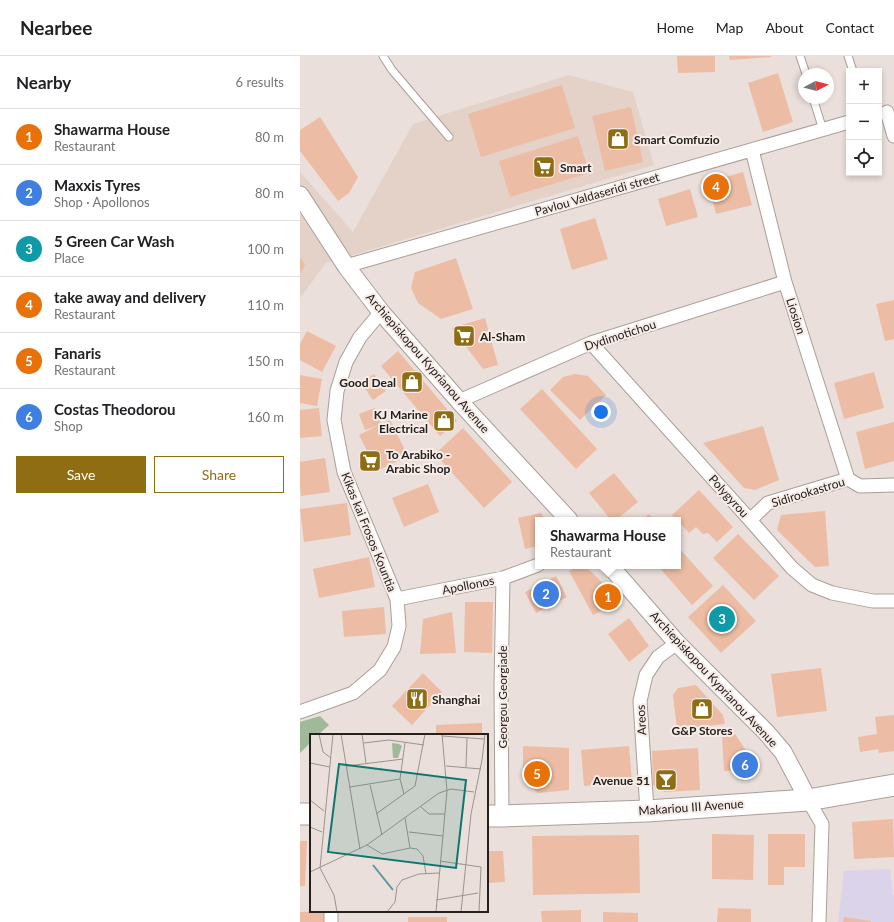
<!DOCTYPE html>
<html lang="en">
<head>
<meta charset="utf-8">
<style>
  body { margin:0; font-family:Lato,sans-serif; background:#f2f2f2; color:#202124 }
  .controls { position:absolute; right:12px; top:12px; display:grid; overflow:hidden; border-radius:0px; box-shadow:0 2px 6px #0003 }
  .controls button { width:36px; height:36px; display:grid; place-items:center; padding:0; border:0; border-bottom:1px solid #e0e0e0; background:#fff; color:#202124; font:20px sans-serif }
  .compass { position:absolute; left:498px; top:12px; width:36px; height:36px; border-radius:50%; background:#fff; box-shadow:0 2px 6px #0003; rotate:83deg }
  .you { position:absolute; left:301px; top:356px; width:14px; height:14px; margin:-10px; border:3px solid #fff; border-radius:50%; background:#1a73e8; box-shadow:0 0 0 6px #1a73e833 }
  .badge { display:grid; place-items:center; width:26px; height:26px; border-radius:50%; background:#8f6d12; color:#fff; font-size:13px; font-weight:700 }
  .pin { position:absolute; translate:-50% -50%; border:2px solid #fff; box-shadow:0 1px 4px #0006 }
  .popup { position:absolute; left:235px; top:461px; width:146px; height:52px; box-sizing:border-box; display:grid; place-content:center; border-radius:0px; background:#fff; filter:drop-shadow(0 1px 3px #0005); font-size:13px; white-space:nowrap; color:#757577 }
  .popup b { font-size:15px; color:#202124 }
  .popup::after { content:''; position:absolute; left:50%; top:100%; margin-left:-8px; border:8px solid transparent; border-top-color:#fff }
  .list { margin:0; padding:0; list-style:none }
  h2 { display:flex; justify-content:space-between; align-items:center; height:52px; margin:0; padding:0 16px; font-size:17px }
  h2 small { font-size:13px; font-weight:400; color:#757577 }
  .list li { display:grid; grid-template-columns:26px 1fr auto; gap:12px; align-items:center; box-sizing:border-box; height:56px; padding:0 16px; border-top:1px solid #e0e0e0 }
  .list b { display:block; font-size:15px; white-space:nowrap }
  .list p { margin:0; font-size:13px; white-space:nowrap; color:#757577 }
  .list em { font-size:13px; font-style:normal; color:#757577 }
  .actions { display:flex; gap:8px; padding:12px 16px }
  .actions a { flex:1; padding:9px 0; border:1px solid #8f6d12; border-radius:0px; text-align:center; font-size:14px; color:#8f6d12 }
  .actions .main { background:#8f6d12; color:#fff }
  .icon { flex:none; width:22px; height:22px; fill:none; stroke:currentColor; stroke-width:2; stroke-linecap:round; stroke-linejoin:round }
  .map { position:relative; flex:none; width:594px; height:866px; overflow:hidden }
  header { display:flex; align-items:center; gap:24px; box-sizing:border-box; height:56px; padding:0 20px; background:#fff; border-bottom:1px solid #e0e0e0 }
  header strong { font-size:19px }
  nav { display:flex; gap:22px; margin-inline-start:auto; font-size:14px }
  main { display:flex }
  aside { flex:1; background:#fff }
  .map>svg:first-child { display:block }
</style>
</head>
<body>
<header>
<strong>Nearbee</strong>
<nav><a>Home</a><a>Map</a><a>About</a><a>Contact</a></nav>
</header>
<main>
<aside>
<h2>Nearby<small>6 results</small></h2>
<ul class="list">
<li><span class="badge" style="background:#e8710a">1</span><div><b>Shawarma House</b><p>Restaurant</p></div><em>80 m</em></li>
<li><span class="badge" style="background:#3f7fe0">2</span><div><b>Maxxis Tyres</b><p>Shop · Apollonos</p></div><em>80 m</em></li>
<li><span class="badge" style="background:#0f9aa8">3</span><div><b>5 Green Car Wash</b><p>Place</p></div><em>100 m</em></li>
<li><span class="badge" style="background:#e8710a">4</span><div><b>take away and delivery</b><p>Restaurant</p></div><em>110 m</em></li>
<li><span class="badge" style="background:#e8710a">5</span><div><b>Fanaris</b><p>Restaurant</p></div><em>150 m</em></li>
<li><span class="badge" style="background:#3f7fe0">6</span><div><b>Costas Theodorou</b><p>Shop</p></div><em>160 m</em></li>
</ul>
<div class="actions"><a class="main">Save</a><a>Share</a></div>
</aside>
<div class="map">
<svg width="594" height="866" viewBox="0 0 594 866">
  <rect width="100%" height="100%" fill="#eadfda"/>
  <path fill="#e4d2c9" d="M 269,19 L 333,36 L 354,109 L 26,207 L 0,242 L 0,116 L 53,176 L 113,68 Z"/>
  <path fill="#dbd3e9" d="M 590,813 L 593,839 L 594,839 L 594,866 L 538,866 L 544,815 Z"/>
  <path fill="#a0b998" d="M 20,660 L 29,669 L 18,679 L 11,679 L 11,686 L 0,697 L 0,666 Z"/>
  <path fill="#edbca4" d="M 377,0 L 415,0 L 415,16 L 378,17 Z
    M 429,0 L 471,0 L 471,1 L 430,4 Z
    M 478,17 L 493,66 L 463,76 L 448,27 Z
    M 262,29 L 275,72 L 181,101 L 168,58 Z
    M 331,51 L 343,106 L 305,115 L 292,60 Z
    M 20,61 L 58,121 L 49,137 L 38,145 L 0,95 L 0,74 Z
    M 278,80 L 289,117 L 210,141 L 199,105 Z
    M 443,116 L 452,149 L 416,158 L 408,126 Z
    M 390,133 L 398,161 L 366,170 L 358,143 Z
    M 295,162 L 308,203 L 272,214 L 260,173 Z
    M 0,201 L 5,209 L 0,218 Z
    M 156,202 L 173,253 L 141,263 L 118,247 L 111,232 L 115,216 Z
    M 594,244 L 594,283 L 585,285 L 576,248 Z
    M 185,262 L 198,309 L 183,313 L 152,272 Z
    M 7,275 L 36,290 L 22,316 L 0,304 L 0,288 Z
    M 98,295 L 157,365 L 140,380 L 81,310 Z
    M 574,316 L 584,352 L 544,363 L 534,327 Z
    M 74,318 L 86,335 L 73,344 L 61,327 Z
    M 275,318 L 288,320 L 306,339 L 280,364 L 250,334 L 263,321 Z
    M 0,319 L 22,323 L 17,350 L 0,347 Z
    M 242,333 L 297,393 L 276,413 L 220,353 Z
    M 19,352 L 22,380 L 0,382 L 0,354 Z
    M 75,352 L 81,368 L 90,364 L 108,400 L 77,415 L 59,379 L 77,370 L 65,374 L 59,358 Z
    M 594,366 L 594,405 L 565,413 L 556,376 Z
    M 463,370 L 479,424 L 455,434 L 444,432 L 403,387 Z
    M 163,372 L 212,426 L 184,452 L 135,398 Z
    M 25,402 L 30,436 L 1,440 L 0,431 L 0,406 Z
    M 314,417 L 338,446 L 316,464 L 311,464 L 289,437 Z
    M 128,428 L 139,456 L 104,471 L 92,442 Z
    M 399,434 L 433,471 L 417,486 L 408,477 L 403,478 L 396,471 L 389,477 L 378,465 L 378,464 L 377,464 L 372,459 Z
    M 47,447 L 51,479 L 4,486 L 0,453 Z
    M 525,455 L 529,510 L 515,511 L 477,474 L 481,459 Z
    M 241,457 L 245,464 L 238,464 L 238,490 L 225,493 L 218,462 Z
    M 349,458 L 354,464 L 343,464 Z
    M 438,478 L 479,520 L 454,544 L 413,502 Z
    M 378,491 L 413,530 L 392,549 L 358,510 L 378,510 Z
    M 69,501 L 75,531 L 19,542 L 13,513 Z
    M 279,510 L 285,510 L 308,532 L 312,530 L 320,545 L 293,559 L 269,515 Z
    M 256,520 L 267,541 L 236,557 L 225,536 Z
    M 423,529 L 456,565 L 421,597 L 388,561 Z
    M 165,546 L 193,546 L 192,597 L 164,596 Z
    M 84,551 L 86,578 L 44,581 L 42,555 Z
    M 152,556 L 156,597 L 120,598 L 123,563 Z
    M 329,562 L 349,590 L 329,606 L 308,578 Z
    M 521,612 L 527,655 L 477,661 L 471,618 Z
    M 123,617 L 142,636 L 112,669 L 92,650 Z
    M 396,629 L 423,659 L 425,668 L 377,673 L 373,639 L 378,632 Z
    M 594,659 L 594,695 L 579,697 L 578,693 L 560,696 L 558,681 L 577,678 L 575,661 Z
    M 182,667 L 182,679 L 136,679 L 136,669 Z
    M 435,678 L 455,708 L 452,714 L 424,715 L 422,679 Z
    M 223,690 L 269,692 L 269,734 L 238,737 L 223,722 Z
    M 329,690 L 332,726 L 284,730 L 281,694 Z
    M 398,692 L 400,734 L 364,736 L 358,733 L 355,731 L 353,728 L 352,695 Z
    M 593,763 L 594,801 L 554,803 L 552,766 Z
    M 412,778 L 454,779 L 453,824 L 412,823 Z
    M 468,778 L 505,778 L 505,811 L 484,811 L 484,829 L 468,829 Z
    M 339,779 L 340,837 L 233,839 L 232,780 Z
    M 0,785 L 7,785 L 5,830 L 0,830 Z
    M 187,795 L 203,795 L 205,826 L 187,827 Z
    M 418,852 L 451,853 L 451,866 L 417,866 Z
    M 281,854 L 281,866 L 242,866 L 241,855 Z
    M 25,855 L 25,866 L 0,866 L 0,856 Z
    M 303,856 L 338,857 L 338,866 L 303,866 Z
    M 108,861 L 147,861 L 147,866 L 108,866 Z
    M 544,861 L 571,865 L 571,866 L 543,866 Z"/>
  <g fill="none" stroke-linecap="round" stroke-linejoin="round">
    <g stroke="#a99f9a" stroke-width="9">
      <path id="service" d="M 83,0 L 92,14 L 149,81
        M 500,0 L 506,18
        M 548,0 L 553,15
        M 513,42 L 523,74"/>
    </g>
    <g stroke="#a99f9a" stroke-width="15">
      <path id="minor" d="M 587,56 L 594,80
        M 452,94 L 485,226 L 548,423
        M 46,210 L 549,66
        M 291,287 L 450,464 L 492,512 L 512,529 L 532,537 L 573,545 L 594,545
        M 159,345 L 291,287 L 485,226
        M 450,464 L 468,447 L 548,423 L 560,430 L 594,429
        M 97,543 L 203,522 L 238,509
        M 0,656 L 53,637 L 80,614 L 94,591 L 99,570 L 97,543 L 44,416 L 34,364 L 37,335 L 46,306 L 60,281 L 81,256
        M 508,744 L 522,768 L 519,866
        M 347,755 L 340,645 L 346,619 L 358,601 L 377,587
        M 202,760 L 201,630 L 203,522
        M 31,866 L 31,855"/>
    </g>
    <g stroke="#a99f9a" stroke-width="19">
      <path id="tertiary" d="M 0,139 L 46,210 L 81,256 L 159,345 L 269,464
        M 310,510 L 377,587 L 466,676 L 483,696 L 499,726 L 508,744"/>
    </g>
    <g stroke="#a99f9a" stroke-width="23">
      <path id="primary" d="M 0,758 L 11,758
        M 187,760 L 202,760 L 347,755 L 508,744 L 594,729"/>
    </g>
    <use href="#service" stroke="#fff" stroke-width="7"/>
    <use href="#minor" stroke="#fff" stroke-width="13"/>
    <use href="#tertiary" stroke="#fff" stroke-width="17"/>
    <use href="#primary" stroke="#fff" stroke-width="21"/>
  </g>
  <defs>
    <g id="shop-square" transform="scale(1.15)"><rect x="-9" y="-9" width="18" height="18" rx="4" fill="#8f6d12" stroke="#f7ece7"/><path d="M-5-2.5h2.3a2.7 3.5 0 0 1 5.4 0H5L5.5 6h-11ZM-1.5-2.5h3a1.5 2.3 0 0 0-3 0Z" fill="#fff"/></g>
    <g id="supermarket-square" transform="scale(1.15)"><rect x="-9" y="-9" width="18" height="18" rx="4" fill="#8f6d12" stroke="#f7ece7"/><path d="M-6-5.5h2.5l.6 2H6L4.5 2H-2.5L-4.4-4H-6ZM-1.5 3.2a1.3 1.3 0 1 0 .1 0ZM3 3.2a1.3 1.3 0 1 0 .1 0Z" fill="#fff"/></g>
    <g id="restaurant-square" transform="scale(1.15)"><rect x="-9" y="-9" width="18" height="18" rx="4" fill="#8f6d12" stroke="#f7ece7"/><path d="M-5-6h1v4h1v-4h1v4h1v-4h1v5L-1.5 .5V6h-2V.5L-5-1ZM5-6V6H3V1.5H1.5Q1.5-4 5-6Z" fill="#fff"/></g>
    <g id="bar-square" transform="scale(1.15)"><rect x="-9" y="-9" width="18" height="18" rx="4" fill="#8f6d12" stroke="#f7ece7"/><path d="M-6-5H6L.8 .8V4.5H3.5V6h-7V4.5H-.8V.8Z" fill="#fff"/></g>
  </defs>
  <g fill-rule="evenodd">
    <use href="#shop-square" x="318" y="83"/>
    <use href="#supermarket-square" x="244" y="111"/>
    <use href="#supermarket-square" x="164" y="280"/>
    <use href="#shop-square" x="112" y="326"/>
    <use href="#shop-square" x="144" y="365"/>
    <use href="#supermarket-square" x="70" y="405"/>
    <use href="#restaurant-square" x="117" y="643"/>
    <use href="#shop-square" x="402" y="653"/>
    <use href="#bar-square" x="366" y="724"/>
  </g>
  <g text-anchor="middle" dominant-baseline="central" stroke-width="4" stroke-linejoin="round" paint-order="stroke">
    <g font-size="12" font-weight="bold" fill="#24201e" stroke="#f7ece7" text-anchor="start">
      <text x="334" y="83">Smart Comfuzio</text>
      <text x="260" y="111">Smart</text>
      <text x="180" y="280">Al-Sham</text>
      <text x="96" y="326" text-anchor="end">Good Deal</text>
      <text x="128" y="358" text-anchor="end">KJ Marine<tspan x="128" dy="14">Electrical</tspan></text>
      <text x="86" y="398">To Arabiko -<tspan x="86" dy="14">Arabic Shop</tspan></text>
      <text x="132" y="643">Shanghai</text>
      <text x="402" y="674" text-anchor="middle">G&amp;P Stores</text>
      <text x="350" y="724" text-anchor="end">Avenue 51</text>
    </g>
    <g font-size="12" fill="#24201e" stroke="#f7ece7">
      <text transform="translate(297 138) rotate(-16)">Pavlou Valdaseridi street</text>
      <text transform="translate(496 260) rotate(72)">Liosion</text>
      <text transform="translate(320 279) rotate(-18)">Dydimotichou</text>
      <text transform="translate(128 307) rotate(49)">Archiepiskopou Kyprianou Avenue</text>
      <text transform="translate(508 436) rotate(-17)">Sidirookastrou</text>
      <text transform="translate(429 440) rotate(48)">Polygyrou</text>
      <text transform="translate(69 476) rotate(68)">Kikas kai Frosos Kountia</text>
      <text transform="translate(168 529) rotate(-11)">Apollonos</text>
      <text transform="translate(414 623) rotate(47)">Archiepiskopou Kyprianou Avenue</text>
      <text transform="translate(202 641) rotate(-90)">Georgou Georgiade</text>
      <text transform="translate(341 664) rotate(-93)">Areos</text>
      <text transform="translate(391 751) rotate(-4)">Makariou III Avenue</text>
    </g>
  </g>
  <g transform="translate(10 678)">
    <rect width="178" height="178" fill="#eadfda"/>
    <path d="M 82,9 L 89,10 L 92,12 L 88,24 L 83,24 Z" fill="#a0b998"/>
    <path fill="none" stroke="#5b96a5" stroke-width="2" d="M 63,131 L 83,156"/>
    <path fill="none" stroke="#9b938f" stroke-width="1" d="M 9,0 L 13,18 L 21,24M 23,0 L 10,134 L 24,161 L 27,178M 31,0 L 50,115M 52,0 L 56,29M 132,2 L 174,5M 54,9 L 79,6 L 114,11M 0,29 L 20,33M 37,32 L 93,25M 136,32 L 171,35M 156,33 L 157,4M 60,51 L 72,101M 40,53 L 90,45M 94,60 L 90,45 L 95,9M 0,66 L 14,77M 111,73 L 119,80 L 135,80M 66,80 L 105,52 L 115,0M 95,84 L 100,114M 0,93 L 12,98M 99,98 L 133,102M 57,111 L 72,120 L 100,114 L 107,115 L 113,122 L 116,140M 130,127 L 171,133 L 169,178M 0,138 L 57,111 L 129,59 L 141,55 L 164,58M 126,166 L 168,159M 77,178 L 85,168 L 87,153 L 92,146 L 109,140 L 129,139M 126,178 L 137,57 L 132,0M 151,178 L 161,80 L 172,26 L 175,0"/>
    <path fill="#0f766e" fill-opacity="0.15" stroke="#0f766e" stroke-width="2" d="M 29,30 L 156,46 L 146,134 L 18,118 Z"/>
    <rect width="178" height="178" fill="none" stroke="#24201e" stroke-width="2"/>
  </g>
</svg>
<div class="controls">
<button>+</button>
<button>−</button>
<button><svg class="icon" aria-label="locate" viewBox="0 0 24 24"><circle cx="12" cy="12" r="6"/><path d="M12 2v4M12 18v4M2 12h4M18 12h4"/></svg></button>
</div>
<svg class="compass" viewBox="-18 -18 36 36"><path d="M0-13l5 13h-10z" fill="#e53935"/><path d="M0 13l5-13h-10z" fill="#757577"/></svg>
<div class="you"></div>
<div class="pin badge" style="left:308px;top:541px;background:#e8710a">1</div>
<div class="popup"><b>Shawarma House</b>Restaurant</div>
<div class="pin badge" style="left:246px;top:538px;background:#3f7fe0">2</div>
<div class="pin badge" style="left:422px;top:563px;background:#0f9aa8">3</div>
<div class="pin badge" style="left:416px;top:131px;background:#e8710a">4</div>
<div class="pin badge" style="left:237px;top:718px;background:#e8710a">5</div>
<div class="pin badge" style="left:445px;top:709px;background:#3f7fe0">6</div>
</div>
</main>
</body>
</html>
